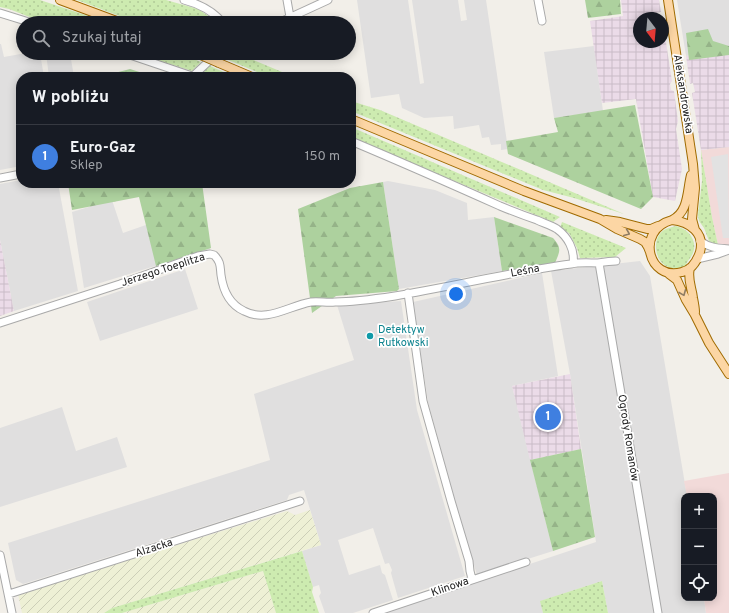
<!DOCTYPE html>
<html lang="pl">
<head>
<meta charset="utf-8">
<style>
  body { margin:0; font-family:Overpass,sans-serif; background:#242831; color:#f1f3f6 }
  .controls { position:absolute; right:12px; bottom:12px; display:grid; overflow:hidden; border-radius:8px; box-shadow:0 2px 10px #0003 }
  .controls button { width:36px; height:36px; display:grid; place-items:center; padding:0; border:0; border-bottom:1px solid #363941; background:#171b24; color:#f1f3f6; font:20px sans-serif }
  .compass { position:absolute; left:633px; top:12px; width:36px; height:36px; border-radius:50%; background:#171b24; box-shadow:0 2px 10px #0003; rotate:164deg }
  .you { position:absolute; left:456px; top:294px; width:14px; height:14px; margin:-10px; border:3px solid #fff; border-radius:50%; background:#1a73e8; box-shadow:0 0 0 6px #1a73e833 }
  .badge { display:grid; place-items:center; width:26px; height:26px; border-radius:50%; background:#b45309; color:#fff; font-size:13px; font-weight:700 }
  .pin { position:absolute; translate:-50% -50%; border:2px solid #fff; box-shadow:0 1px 4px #0006 }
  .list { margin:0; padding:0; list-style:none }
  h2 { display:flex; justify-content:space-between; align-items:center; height:52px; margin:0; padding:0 16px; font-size:17px }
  h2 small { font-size:13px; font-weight:400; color:#9ea1a6 }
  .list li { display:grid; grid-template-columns:26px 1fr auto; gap:12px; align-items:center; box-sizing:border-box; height:64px; padding:0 16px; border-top:1px solid #363941 }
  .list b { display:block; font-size:15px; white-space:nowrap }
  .list p { margin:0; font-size:13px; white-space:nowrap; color:#9ea1a6 }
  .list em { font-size:13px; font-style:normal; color:#9ea1a6 }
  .icon { flex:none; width:22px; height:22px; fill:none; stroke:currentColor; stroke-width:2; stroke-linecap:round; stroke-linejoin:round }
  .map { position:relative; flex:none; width:729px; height:613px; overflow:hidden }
  .search { position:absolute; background:#171b24; box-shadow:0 2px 10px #0003; left:16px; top:16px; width:340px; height:44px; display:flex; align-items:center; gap:10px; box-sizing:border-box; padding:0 14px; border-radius:22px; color:#9ea1a6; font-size:15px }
  .panel { position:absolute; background:#171b24; box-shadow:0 2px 10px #0003; left:16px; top:72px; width:340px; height:116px; border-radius:16px }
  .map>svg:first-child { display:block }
</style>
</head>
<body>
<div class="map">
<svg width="729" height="613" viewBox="0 0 729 613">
  <defs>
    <pattern id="industrial-grid" width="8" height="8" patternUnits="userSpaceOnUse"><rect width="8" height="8" fill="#ebdbe8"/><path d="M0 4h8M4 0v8" fill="none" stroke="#c9bcc7"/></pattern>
    <pattern id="farmland-furrows" width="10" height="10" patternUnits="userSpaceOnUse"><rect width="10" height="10" fill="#eef0d5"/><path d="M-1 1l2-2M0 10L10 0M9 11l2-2" fill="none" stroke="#ccceb7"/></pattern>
    <pattern id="grass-dots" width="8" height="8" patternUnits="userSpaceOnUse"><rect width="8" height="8" fill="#cdebb0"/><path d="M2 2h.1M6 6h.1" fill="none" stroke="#b0c997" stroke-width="1.8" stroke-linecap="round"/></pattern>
    <pattern id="forest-firs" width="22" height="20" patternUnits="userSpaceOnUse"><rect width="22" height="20" fill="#add19e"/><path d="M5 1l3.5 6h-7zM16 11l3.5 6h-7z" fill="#95b388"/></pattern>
  </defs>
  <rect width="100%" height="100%" fill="#f2efe9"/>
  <path fill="#e0dfdf" d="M 357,0 L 408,0 L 420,84 L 424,83 L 412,0 L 458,0 L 461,21 L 467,20 L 464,0 L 486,0 L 508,149 L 501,150 L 501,144 L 491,145 L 489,137 L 482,138 L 479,125 L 454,129 L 453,116 L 424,118 L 402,108 L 399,94 L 371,98 Z
    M 677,0 L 729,0 L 729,50 L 686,56 Z
    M 0,44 L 1,44 L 4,57 L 26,53 L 40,53 L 44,77 L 21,77 L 21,166 L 0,170 Z
    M 594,46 L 603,111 L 554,118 L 544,52 Z
    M 46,53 L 70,53 L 74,77 L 49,77 Z
    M 21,180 L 21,183 L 58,183 L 78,291 L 14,311 L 0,240 L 0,184 Z
    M 388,181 L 435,190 L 467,203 L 468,220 L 494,217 L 502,271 L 399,289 L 383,182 Z
    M 112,200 L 123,233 L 200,206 L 210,249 L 84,288 L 72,212 Z
    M 640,261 L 650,276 L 687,496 L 684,496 L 684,598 L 704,598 L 706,613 L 608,613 L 602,581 L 541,601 L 543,613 L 383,613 L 596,542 L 570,374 L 551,271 Z
    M 185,269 L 198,309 L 100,341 L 87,302 Z
    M 542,273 L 558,376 L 512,386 L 553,551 L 477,575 L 455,501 L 428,402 L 413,302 Z
    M 401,301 L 417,410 L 465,576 L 398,598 L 391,573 L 392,570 L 389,563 L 385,564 L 373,528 L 338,540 L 349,575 L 380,565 L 382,573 L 385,575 L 393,600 L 353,613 L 325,613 L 319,596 L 321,593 L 319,585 L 313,587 L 302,551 L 321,545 L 304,490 L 289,495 L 287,500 L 23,584 L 16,580 L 8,543 L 270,460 L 254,394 L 354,360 L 337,305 Z
    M 62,407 L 76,451 L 117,437 L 127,467 L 0,507 L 0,428 Z"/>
  <path fill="#f2dad9" d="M 729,147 L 729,245 L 718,245 L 712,217 L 701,150 Z
    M 729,473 L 729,613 L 706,613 L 704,598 L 714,598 L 714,496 L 687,496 L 684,481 Z"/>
  <path fill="url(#industrial-grid)" d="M 621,0 L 659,0 L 661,12 L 656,13 L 657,18 L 639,18 L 639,42 L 663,42 L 663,23 L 672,81 L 670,84 L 671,90 L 674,91 L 678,121 L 676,129 L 682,169 L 675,201 L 653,197 L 636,99 L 602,103 L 590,21 L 623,16 Z
    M 729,50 L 729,147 L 701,150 L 692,93 L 695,92 L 693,83 L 690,84 L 686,56 Z
    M 0,240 L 14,311 L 0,316 Z
    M 570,374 L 581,449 L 530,460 L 512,386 Z"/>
  <path fill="url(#farmland-furrows)" d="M 310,510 L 321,545 L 112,608 L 104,613 L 22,613 L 18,594 L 287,511 L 295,515 Z
    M 263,571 L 276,613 L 122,613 Z"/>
  <path fill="url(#grass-dots)" d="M 0,0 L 40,0 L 88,16 L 107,23 L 45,23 L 9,9 L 0,7 Z
    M 77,0 L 166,0 L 198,9 L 207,15 L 216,23 L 138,23 Z
    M 135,53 L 180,53 L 201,62 L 192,71 Z
    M 226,53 L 242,53 L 251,59 L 294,77 L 269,77 L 221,57 Z
    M 210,66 L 235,77 L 204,77 C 202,72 206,69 210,66 Z
    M 351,101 L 380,110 L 624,214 L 574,198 L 543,190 L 351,111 Z
    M 351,127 L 560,217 L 553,222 L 351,138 Z
    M 701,150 L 712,217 L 718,245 L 716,245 L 709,241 L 704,228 L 699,221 L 698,215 L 702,181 Z
    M 562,222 L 626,248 L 615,257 L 580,258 L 577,248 L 569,233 L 560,228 Z
    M 676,226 C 688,229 698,240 693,253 C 691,258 686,262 685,268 C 679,269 672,269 666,266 C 654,259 652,238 664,230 C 667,228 672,227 676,226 Z
    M 302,551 L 313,587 L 312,592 L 319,613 L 276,613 L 263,571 L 122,613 L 104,613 L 112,608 Z
    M 602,581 L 608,613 L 543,613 L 540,601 Z"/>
  <path fill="url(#forest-firs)" d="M 585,0 L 620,0 L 621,14 L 588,18 Z
    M 708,29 L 713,41 L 729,46 L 729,55 L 689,60 L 686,33 Z
    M 130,69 L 155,77 L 99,77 Z
    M 635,105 L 653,197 L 641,209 L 508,154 L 506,141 L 558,132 L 554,118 Z
    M 383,182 L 399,289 L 397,291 L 336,296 L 312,313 L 298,209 L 350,188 Z
    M 68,183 L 202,183 L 211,248 L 156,266 L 139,197 L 72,210 Z
    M 494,217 L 553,238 C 562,248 560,251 555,263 L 502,271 Z
    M 581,449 L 595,537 L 553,551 L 530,460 Z"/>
  <path fill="#e2e2e2" d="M 728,154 L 729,238 L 723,238 L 711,157 Z"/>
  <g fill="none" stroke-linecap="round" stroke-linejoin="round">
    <g stroke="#a9a9a9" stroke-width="9">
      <path id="minor" d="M 184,0 C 200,4 213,11 223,23
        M 287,0 L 290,17
        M 538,0 L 542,21
        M 0,13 L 32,23
        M 278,23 L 328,0
        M 124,53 L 195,77
        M 192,77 L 208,62 L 219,53
        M 351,141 C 401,162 451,184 500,206 C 512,211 525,216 537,220 C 543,223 551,225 557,229 C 568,237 575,250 573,263
        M 0,178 L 21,174
        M 700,241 C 710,248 717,248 729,249
        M 697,259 L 718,254 L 729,250
        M 599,263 L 658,613
        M 408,293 L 423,401 L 451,501 L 469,561 L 470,571 L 472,579
        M 0,323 L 120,284 L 198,256 L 210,254 L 214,255 C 221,262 220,266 221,275 C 223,290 229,304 244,311 C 267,323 288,306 311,302 C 319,301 327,303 335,302 C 355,302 375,299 395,296 C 454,286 512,272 571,264 C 580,262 589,263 598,263 C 604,262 610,261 616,261
        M 0,555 L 12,613
        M 9,594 L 300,501
        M 373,613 L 526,562"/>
    </g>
    <g stroke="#a06b00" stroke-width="10">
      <path id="major" d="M 60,0 L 122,23
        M 668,0 L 693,164 L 695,188 L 692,219 L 695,230
        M 219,63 L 252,77
        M 351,119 L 524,191 L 600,219 L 617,229 L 640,239 L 645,242 L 648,247 L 650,252
        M 606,220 L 620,222 L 647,229 L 651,229 L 658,226
        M 672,220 C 690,222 705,233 700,252 C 697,261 691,270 682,272 C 648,282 635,230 672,220 Z
        M 672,220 C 689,212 687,190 691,175
        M 690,268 C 687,279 692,288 693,298 C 694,303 695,308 695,312
        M 669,274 L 677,280 L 686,300 L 695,315 L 709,343 L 729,374"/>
    </g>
    <use href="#minor" stroke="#fff" stroke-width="7"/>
    <use href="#major" stroke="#fcd6a4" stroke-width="8"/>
    <g stroke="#a06b00" stroke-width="10" stroke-linecap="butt">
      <path id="major-bridge" d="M 196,53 L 219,63"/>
    </g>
    <use href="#major-bridge" stroke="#fcd6a4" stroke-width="8"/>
  </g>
  <defs><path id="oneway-chevron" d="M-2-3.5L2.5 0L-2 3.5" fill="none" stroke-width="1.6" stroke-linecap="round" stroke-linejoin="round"/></defs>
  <g stroke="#8f7c63">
    <use href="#oneway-chevron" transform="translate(627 233) rotate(23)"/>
    <use href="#oneway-chevron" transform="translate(683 293) rotate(68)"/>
  </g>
  <circle fill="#0f9aa8" stroke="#fff" stroke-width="1.5" cx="370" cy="336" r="4"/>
  <g text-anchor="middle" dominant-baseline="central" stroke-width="3.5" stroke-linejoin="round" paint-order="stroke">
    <g font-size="11" fill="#222" stroke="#fff">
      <text transform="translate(683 94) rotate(81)">Aleksandrowska</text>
      <text transform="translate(163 270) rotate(-18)">Jerzego Toeplitza</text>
      <text transform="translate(525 271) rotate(-11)">Leśna</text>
      <text transform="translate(628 438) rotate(81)">Ogrody Romanów</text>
      <text transform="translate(154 548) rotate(-18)">Alzacka</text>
      <text transform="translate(450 587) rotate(-19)">Klinowa</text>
    </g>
    <g font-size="11" fill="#0d838f" stroke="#fff" text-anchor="start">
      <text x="378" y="330">Detektyw<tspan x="378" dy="13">Rutkowski</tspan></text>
    </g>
  </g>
</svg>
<div class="controls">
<button>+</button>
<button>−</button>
<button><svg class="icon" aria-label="locate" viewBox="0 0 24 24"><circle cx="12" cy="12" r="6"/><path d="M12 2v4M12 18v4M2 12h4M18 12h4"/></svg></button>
</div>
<svg class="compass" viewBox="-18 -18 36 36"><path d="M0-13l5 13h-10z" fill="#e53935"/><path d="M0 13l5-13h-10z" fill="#9ea1a6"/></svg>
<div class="you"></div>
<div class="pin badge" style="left:548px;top:417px;background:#3f7fe0">1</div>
<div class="search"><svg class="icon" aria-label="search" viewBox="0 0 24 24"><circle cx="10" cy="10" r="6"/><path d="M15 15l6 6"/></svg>Szukaj tutaj</div>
<section class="panel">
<h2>W pobliżu<small></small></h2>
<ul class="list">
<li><span class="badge" style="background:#3f7fe0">1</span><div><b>Euro-Gaz</b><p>Sklep</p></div><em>150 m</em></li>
</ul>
</section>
</div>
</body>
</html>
